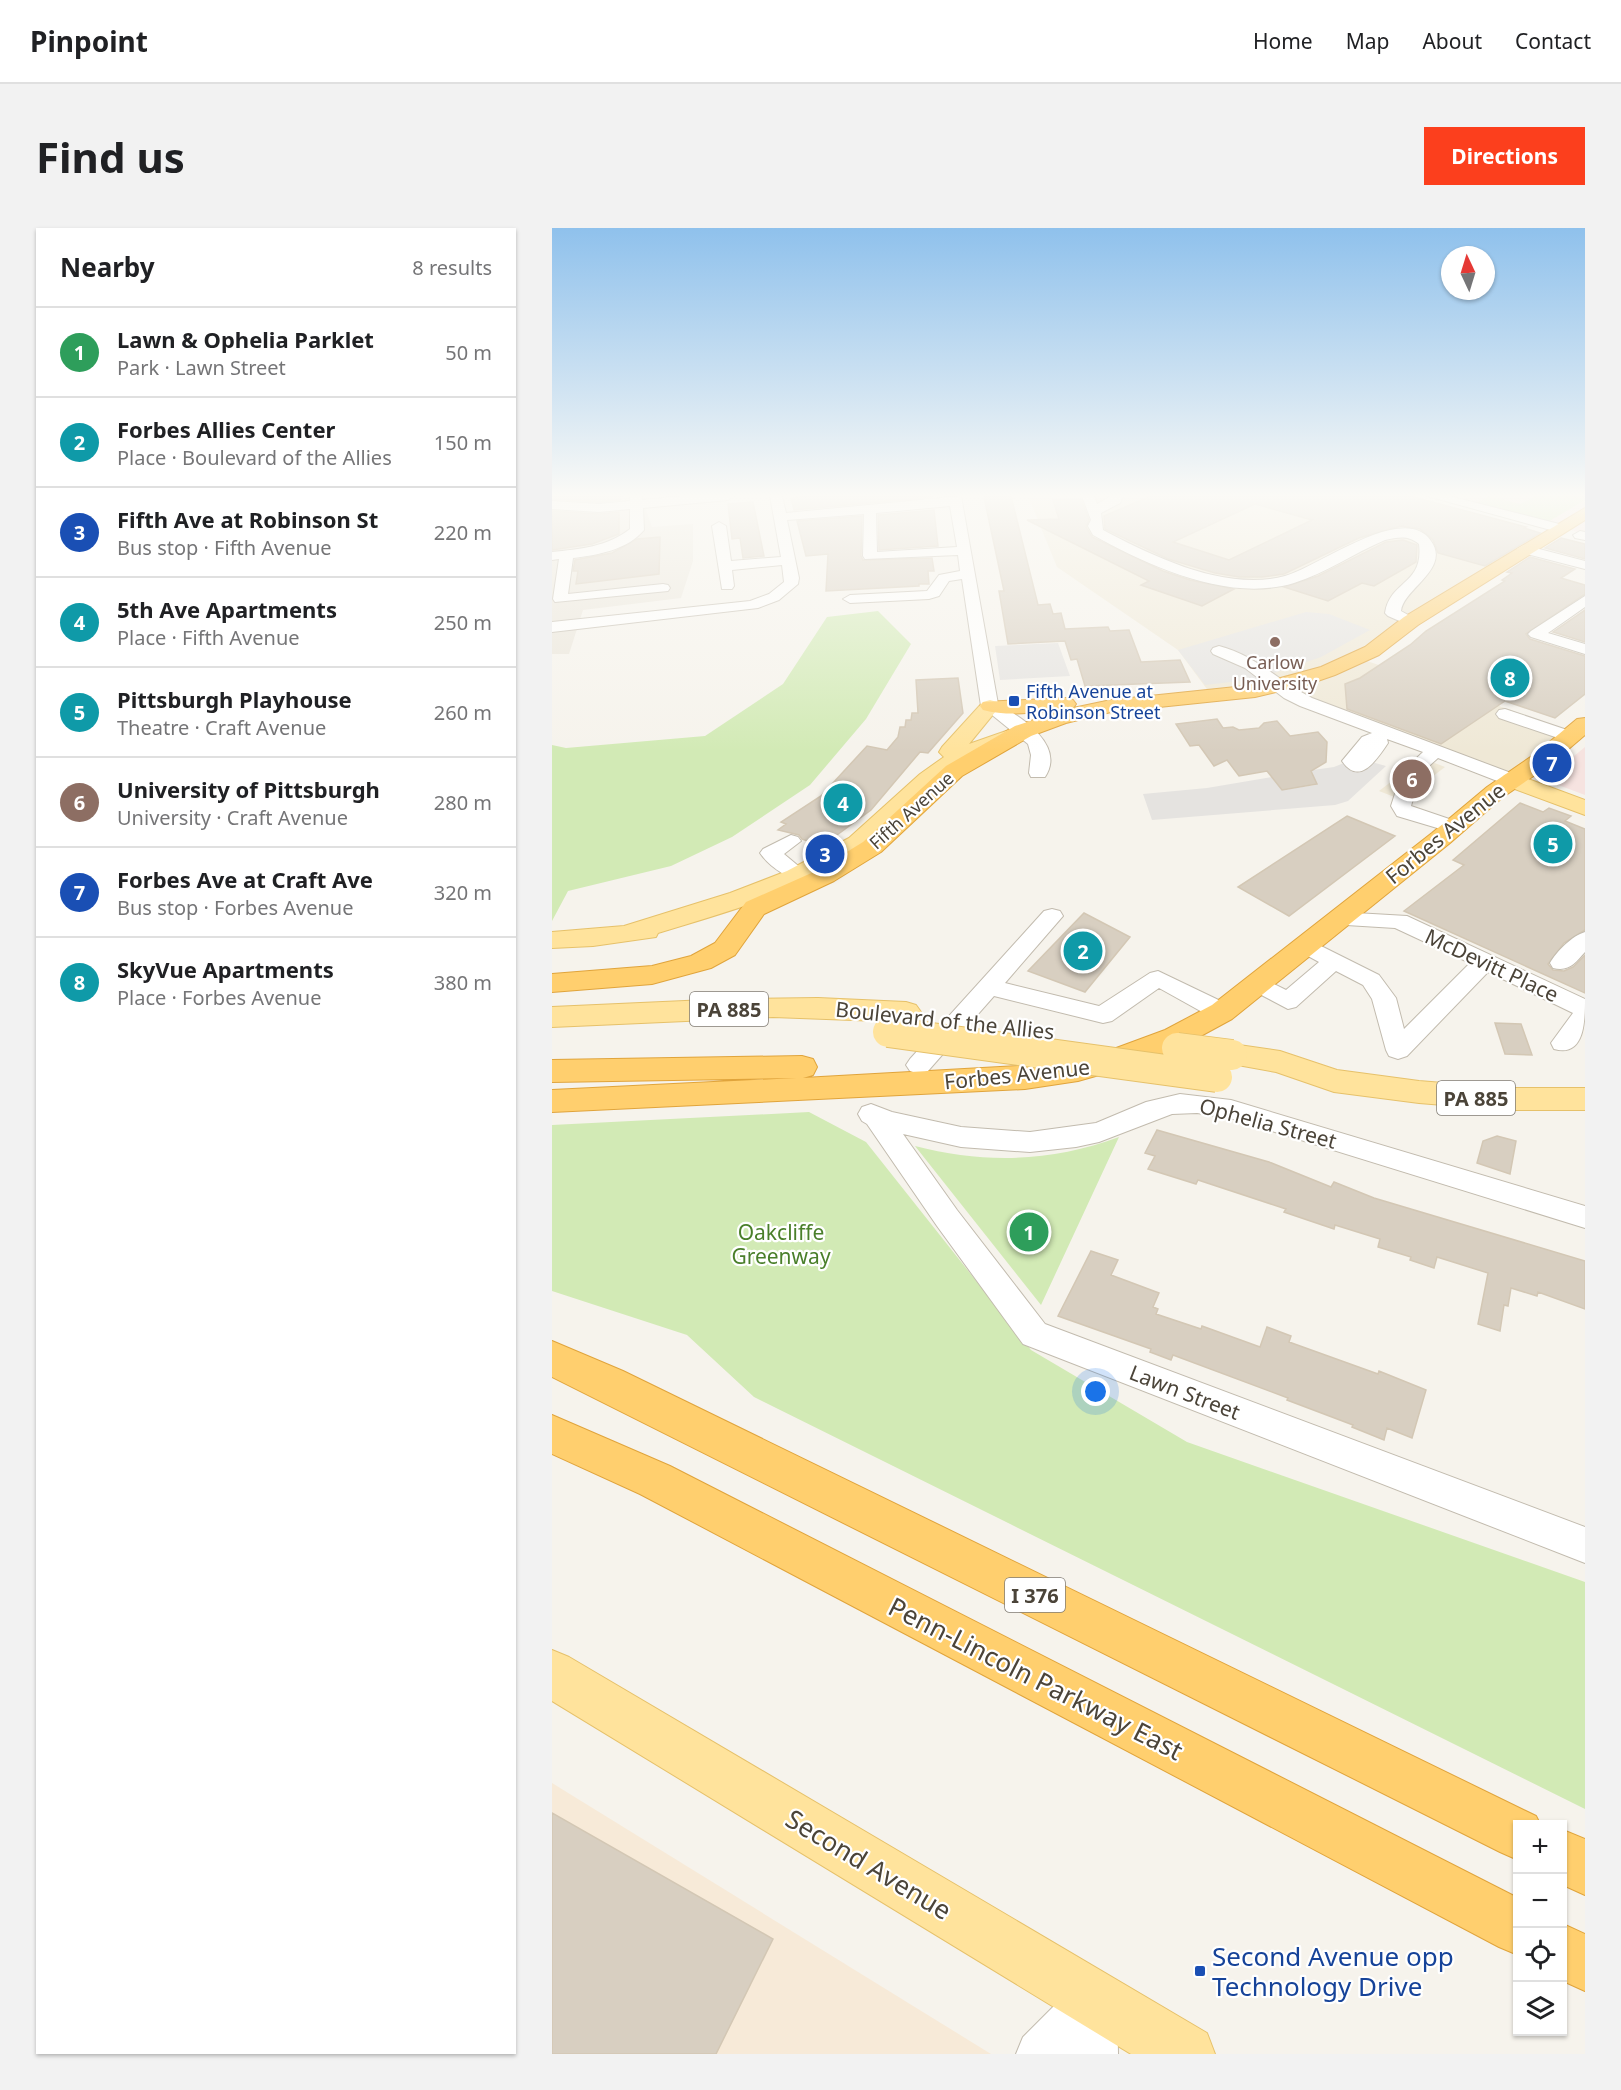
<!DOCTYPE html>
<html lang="en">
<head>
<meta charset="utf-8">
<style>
  body { margin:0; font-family:"Noto Sans",sans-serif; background:#f2f2f2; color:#202124 }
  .controls { position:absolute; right:18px; bottom:18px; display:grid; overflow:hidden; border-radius:0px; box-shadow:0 2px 4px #0004 }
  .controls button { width:54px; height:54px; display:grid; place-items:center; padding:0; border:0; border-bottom:2px solid #e0e0e0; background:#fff; color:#202124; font:30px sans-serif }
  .compass { position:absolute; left:889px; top:18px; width:54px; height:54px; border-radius:50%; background:#fff; box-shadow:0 2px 4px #0004; rotate:356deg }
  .you { position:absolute; left:544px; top:1164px; width:21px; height:21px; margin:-15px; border:4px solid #fff; border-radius:50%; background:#1a73e8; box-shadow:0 0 0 9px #1a73e833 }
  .badge { display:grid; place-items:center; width:39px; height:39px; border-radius:50%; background:#fc3f1d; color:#fff; font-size:20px; font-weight:700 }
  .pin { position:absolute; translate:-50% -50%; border:3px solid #fff; box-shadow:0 2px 6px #0006 }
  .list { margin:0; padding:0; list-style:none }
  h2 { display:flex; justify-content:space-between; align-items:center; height:78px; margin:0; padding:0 24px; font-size:26px }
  h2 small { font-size:20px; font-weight:400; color:#757577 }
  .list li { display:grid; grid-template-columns:39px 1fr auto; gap:18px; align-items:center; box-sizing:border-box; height:90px; padding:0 24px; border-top:2px solid #e0e0e0 }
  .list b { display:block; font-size:22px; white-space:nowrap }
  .list p { margin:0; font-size:20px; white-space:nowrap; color:#757577 }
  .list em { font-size:20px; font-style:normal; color:#757577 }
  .icon { flex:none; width:33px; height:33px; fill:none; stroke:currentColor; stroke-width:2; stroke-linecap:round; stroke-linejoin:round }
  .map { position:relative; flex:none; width:1033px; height:1826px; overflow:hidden; border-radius:0px }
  header { display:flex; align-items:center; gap:36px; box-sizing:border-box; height:84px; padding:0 30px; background:#fff; border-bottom:2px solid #e0e0e0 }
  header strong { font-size:28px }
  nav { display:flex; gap:33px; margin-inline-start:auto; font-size:21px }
  .intro { display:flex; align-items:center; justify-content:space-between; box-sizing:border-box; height:144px; padding:0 36px }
  h1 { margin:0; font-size:42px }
  .button { padding:15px 27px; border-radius:0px; background:#fc3f1d; color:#fff; font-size:21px; font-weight:700 }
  main { display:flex; gap:36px; padding:0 36px }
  aside { flex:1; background:#fff; border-radius:0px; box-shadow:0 2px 4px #0004 }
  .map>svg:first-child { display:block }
</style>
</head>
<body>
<header>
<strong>Pinpoint</strong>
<nav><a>Home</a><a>Map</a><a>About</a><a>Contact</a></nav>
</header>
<div class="intro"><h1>Find us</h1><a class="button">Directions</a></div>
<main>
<aside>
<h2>Nearby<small>8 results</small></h2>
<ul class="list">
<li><span class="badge" style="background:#2e9e5b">1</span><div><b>Lawn &amp; Ophelia Parklet</b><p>Park · Lawn Street</p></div><em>50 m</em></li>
<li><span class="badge" style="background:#0f9aa8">2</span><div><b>Forbes Allies Center</b><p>Place · Boulevard of the Allies</p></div><em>150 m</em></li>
<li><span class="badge" style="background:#1a4fb4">3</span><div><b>Fifth Ave at Robinson St</b><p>Bus stop · Fifth Avenue</p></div><em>220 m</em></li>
<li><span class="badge" style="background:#0f9aa8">4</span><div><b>5th Ave Apartments</b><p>Place · Fifth Avenue</p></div><em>250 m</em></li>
<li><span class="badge" style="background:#0f9aa8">5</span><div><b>Pittsburgh Playhouse</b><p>Theatre · Craft Avenue</p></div><em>260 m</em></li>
<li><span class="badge" style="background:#8d6e63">6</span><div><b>University of Pittsburgh</b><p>University · Craft Avenue</p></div><em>280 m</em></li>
<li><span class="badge" style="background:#1a4fb4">7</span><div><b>Forbes Ave at Craft Ave</b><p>Bus stop · Forbes Avenue</p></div><em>320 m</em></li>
<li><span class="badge" style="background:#0f9aa8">8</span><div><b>SkyVue Apartments</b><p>Place · Forbes Avenue</p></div><em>380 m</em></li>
</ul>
</aside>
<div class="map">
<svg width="1033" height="1826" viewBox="0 0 1033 1826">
  <rect width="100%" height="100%" fill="#f6f3ec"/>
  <path fill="#eae5da" d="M 0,268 L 91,268 L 92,276 L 100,299 L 141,296 L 141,333 L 129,370 L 31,382 L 17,426 L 0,426 Z"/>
  <path fill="#f7ead8" d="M 0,1555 L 439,1826 L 0,1826 Z"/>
  <path fill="#efe8d6" d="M 476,268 L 803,268 L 961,312 L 972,321 L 840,405 L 815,433 L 1023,504 L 960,552 L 726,458 L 660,468 L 626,422 L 505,339 Z
    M 870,530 L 893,539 L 850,572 L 827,563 Z"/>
  <path fill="#f6e3e0" d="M 898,268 L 1033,268 L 1033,306 L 1000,297 Z
    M 1033,519 L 1033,567 L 993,552 Z"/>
  <path fill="#d2eab5" d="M 938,268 L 968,276 L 984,268 L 1033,268 L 1033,272 L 996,294 L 921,276 Z
    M 326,383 L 359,416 L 314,491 L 258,557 L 180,609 L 119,638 L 16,663 L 0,693 L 0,517 L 14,520 L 153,508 L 231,456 L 275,389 Z
    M 257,884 L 314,914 L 479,1122 L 635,1214 L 1033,1354 L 1033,1581 L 202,1169 L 135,1107 L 0,1063 L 0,897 Z
    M 567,909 L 489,1077 L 363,918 C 433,936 500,934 567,909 Z"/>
  <path fill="#e5e3e0" d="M 754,384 L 777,386 L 818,402 L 769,429 L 704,451 L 653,457 L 626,422 Z
    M 506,415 L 518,448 L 448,452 L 443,418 Z
    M 798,528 L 834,538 L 796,573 L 783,577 L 600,592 L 591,566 L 655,560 L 720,549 L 731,562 L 763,557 L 764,555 L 754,543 L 782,539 L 792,535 Z"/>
  <path fill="#d8cfc1" stroke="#d3c7b4" stroke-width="1.5" fill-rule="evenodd" d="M 0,268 L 68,268 L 68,272 L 47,274 L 0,271 Z
    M 261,268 L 380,268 L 380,269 L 242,282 L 239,270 Z
    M 459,268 L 486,377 L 498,376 L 501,386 L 509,385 L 513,401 L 556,399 L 558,403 L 577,402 L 589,434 L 628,432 L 638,454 L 533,458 L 525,431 L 519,432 L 513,413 L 456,416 L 447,363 L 452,363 L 432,269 Z
    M 599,268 L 858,268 L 974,299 L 972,300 L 988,305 L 933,338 L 886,325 L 881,312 L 868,301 L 849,298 L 807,310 L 732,346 L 710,349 L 687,349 L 663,345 L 616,331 L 553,301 L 552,288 ZM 703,276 L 760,292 L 677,332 L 621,314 Z
    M 529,271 L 537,292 L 534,299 L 540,309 L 611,343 L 638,352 L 682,361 L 650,378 L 589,357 L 597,353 L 475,292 L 507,291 L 501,272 Z
    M 201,274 L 212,328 L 191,330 L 188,310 L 180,311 L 176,276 Z
    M 382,282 L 386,318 L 327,322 L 326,287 Z
    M 0,283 L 47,286 L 67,284 L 67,306 L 40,316 L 0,322 Z
    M 310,288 L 309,328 L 311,332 L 380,330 L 382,343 L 376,343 L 377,356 L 367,356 L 367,358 L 274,363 L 276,326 L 254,328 L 245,293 Z
    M 108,309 L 107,346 L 24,356 L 26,343 L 21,343 L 23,332 L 60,325 L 85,311 Z
    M 1009,310 L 1033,316 L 1033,331 L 993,320 Z
    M 851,312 L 865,317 L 864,334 L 822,358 L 810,355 L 776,373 L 732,359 L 766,348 L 834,314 Z
    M 978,329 L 1023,341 L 1009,350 L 1033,357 L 1033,366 L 974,406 L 978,411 L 1033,428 L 1033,466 L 1003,490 L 953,473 L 889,516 L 795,481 L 793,456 L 808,450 L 858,417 L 874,403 L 953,353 L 950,352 L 960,345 L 955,344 Z
    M 1033,382 L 1033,414 L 1001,404 Z
    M 406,450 L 411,485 L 376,525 L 368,524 L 319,582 L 270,618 L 250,611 L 247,607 L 226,602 L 234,596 L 229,594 L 269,568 L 315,518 L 335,522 L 346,509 L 348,499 L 353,499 L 354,492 L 359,492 L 360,485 L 366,485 L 364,452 Z
    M 665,491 L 671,500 L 681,499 L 687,502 L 707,500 L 712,495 L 725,493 L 738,508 L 766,504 L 775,514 L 774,534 L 759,543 L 765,556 L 730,562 L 715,543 L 687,548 L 675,532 L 662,538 L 647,517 L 638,518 L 624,496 Z
    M 968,575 L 991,584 L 997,580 L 1019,588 L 1013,593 L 1033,601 L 1033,702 L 1012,715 L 996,736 L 1001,742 L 1012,743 L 1021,739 L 1033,727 L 1033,765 L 852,683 L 912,637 L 901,632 Z
    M 795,588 L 843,608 L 737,688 L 686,659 Z
    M 532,685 L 578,709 L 533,764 L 476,743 Z
    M 943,795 L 969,796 L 980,827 L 953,826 Z
    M 605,902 L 717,934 L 779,959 L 782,954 L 822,970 L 1033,1033 L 1033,1081 L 986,1064 L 985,1068 L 959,1060 L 956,1078 L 952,1077 L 948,1103 L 926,1096 L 936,1045 L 885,1029 L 882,1040 L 858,1032 L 859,1029 L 826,1019 L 828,1011 L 783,997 L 782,1001 L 732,984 L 734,981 L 646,952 L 644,956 L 596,941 L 603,928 L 593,925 Z
    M 945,908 L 964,913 L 958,946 L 925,935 L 931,913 Z
    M 539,1023 L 566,1032 L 559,1047 L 607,1065 L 601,1079 L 606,1081 L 604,1086 L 649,1101 L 650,1098 L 708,1119 L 715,1099 L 739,1108 L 737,1114 L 826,1146 L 827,1143 L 874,1162 L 860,1210 L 835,1200 L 832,1212 L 800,1199 L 801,1197 L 735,1172 L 736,1170 L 621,1127 L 619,1132 L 598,1124 L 599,1121 L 506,1088 Z
    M 0,1585 L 221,1711 L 164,1826 L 0,1826 Z"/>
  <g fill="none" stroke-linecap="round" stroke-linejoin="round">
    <g stroke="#c2bbae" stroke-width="2">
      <path id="minor" d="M 78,268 L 90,268 L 90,272 L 131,268 L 182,268 L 176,272 L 91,280 L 92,302 C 75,322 46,327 21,330 L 16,366 L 111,356 L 116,357 L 118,360 L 116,363 L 3,374 L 1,371 L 7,331 L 0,332 L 0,324 C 28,321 55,319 78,301 L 78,281 L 47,284 L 0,281 L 0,273 L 47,276 L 78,273 Z
        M 218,268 L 230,268 L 234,285 L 409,268 L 446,476 C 469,489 514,517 493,549 L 479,549 L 477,545 L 479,527 L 476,516 L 429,478 L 410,351 L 397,353 L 387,368 L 377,371 L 298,375 L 291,371 L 298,367 L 375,363 L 387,347 L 408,343 L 406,327 L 313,331 L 311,328 L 312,286 L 235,292 L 247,350 L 246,356 L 227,372 L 206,380 L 0,404 L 0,394 L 198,373 L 217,366 L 232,354 L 230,337 L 180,342 L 182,358 L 180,361 L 170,361 L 160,298 L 167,294 L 174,298 L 179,333 L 229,329 ZM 398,278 L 405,319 L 325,324 L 324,285 Z
        M 530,268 L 542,268 L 545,276 L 559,268 L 571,268 L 568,275 L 549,285 L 551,302 C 602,329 674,364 733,348 C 765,340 852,273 879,313 C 899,341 851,361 849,383 L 867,393 L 859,398 L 836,388 L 833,385 C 838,352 872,357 867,316 C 856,307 847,309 833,312 C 802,325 774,345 742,355 C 677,375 597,338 541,307 L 536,298 L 539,292 Z
        M 875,268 L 897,268 L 1011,297 L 1013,300 L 1006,304 Z
        M 1028,303 L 1033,304 L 1033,312 L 1023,310 L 1021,307 Z
        M 972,317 L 1033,333 L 1033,341 L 967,324 L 965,321 Z
        M 1033,368 L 1033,379 L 996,405 L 1033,416 L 1033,426 L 979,409 L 976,406 L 979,403 Z
        M 667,418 C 703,427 728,454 760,470 L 967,548 L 969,552 L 967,556 L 953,556 L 886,530 L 868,546 L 859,578 L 909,595 L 912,599 L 909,603 L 902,605 L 845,588 L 839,578 L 850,544 L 871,524 L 835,511 L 836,515 C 825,531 808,559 790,533 L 810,509 L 820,505 L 748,478 L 732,470 L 693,440 L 661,426 L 659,423 L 661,420 Z
        M 953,481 L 1024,505 L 1027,509 L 1024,513 L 1018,514 L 947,490 L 944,486 L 947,482 Z
        M 239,607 L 246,609 L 249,613 L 232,626 L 256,646 L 253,650 C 238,654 217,638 208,625 L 211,621 Z
        M 500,681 L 508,683 L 511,688 L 453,755 L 547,778 L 598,745 L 606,743 L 679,778 L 682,784 L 679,790 L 670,792 L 661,790 L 607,760 L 560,793 L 551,795 L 442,768 L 376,843 L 367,846 L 358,843 L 354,837 L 358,831 L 492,683 Z
        M 786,684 L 855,688 L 1033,771 C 1033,792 1033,830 1002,821 L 999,815 L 1021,785 L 936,744 L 855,828 L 846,831 L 837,828 L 834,822 L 820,771 L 811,757 L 784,743 L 744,779 L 736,781 L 696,760 L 692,755 L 696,750 L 704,747 L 734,762 L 767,734 L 745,722 L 742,717 L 745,712 L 753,710 L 827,747 L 844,770 L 852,801 L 918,735 L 843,700 L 778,696 L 775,691 L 778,686 Z
        M 1033,704 L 1033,724 C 1023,735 1017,744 1001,740 L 998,735 C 1005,723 1020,708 1033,704 Z
        M 628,866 L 679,872 L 1033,978 L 1033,1000 L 678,890 L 645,885 L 620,886 L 547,914 L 524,919 L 478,924 L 409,919 L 351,906 L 405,982 L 493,1096 L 1033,1299 L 1033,1335 L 471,1116 L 385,998 L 315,896 L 310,893 L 306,886 L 310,879 L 319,876 L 340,884 L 409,899 L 478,904 L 544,895 L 594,874 Z
        M 542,1747 L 558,1754 L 565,1770 L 566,1826 L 464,1826 L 471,1809 L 526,1754 Z"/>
    </g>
    <g stroke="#e6c16a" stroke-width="2">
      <path id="major" d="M 438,472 L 445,474 L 448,478 L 417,516 L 471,497 L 479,498 L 482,503 L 479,508 C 443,519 410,533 382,558 C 357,581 335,607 307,626 C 247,665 174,684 106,705 L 104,709 L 41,718 L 0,720 L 0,704 L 72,698 L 178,665 L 235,643 L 297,610 L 368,546 L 392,529 L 387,524 L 390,519 L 431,474 Z
        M 960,545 L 1033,572 L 1033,587 L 952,557 L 949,552 L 952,547 Z
        M 266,770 L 354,774 L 364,777 L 369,784 L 364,791 L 354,794 L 221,789 L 0,799 L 0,779 L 177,771 Z
        M 680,816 L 728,823 L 785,842 L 867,853 L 952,860 L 1033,860 L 1033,882 L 952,882 L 867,875 L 782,864 L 724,844 L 669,834 L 665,827 L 669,820 Z
        M 0,1422 L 17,1429 L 655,1805 L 663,1826 L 579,1826 L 0,1473 Z"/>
    </g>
    <g stroke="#e0a43c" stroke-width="2">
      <path id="highway" d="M 1033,280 L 1033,292 L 866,397 L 827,427 L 783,447 L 757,456 L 703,469 L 559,484 L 514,495 L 479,508 L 410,548 L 329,624 L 282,653 L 212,686 L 183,727 L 159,740 L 100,756 L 0,764 L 0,746 L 100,738 L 139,728 L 163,715 L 194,674 L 264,643 L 311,614 L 394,538 L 463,498 L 512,482 C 486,484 457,489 431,482 L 428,478 L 431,474 L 514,470 L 521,472 L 524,476 L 521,480 L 559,472 L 703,457 L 769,439 L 813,419 L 852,389 Z
        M 1033,490 L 1033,507 L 999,536 L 951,569 L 898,615 L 680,791 L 634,816 L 586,836 L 526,853 L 473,861 L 0,884 L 0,862 L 245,850 L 0,854 L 0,832 L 250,828 L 261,831 L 265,839 L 261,847 L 251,850 L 500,836 L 548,826 L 613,802 L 660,777 L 880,605 L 935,559 L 983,526 L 1025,491 Z
        M 0,1113 L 71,1143 L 984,1588 L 988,1596 L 966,1596 L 966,1632 L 948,1624 L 0,1149 Z
        M 0,1187 L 118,1238 L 966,1670 L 966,1727 L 947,1719 L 88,1266 L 0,1226 Z
        M 1011,1602 L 1033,1611 L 1033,1667 L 1011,1657 Z
        M 1011,1696 L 1033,1706 L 1033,1763 L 1011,1753 Z"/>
    </g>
    <use href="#minor" fill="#fff" fill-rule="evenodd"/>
    <use href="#major" fill="#ffe39c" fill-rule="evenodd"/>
    <use href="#highway" fill="#ffcf6e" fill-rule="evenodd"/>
    <g stroke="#e6c16a" stroke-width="32" stroke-linecap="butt">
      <path id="major-bridge" d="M 336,804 L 665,849
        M 625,820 L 680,827"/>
    </g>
    <use href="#major-bridge" stroke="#ffe39c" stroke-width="30"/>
  </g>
  <linearGradient id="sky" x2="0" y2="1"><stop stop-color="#8fc1ec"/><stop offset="0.51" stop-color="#fbfaf6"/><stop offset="1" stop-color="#fbfaf6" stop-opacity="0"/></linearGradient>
  <rect width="1033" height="524" fill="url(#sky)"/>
  <circle fill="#8d6e63" stroke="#fff" stroke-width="2" cx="723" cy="414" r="6"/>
  <g fill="#1a4fb4" stroke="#fff" stroke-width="2">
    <rect x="456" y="467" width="12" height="12" rx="3"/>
    <rect x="642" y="1737" width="12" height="12" rx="3"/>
  </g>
  <g text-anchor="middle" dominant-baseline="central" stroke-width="4.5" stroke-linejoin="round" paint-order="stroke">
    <g font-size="18" fill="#785e54" stroke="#fff">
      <text x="723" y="434">Carlow<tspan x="723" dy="21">University</tspan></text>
    </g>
    <g font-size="18" fill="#164399" stroke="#fff" text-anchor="start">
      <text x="474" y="463">Fifth Avenue at<tspan x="474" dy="21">Robinson Street</tspan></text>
    </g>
    <g font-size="18" fill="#4b4439" stroke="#fff">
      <text transform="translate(359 582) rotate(-42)">Fifth Avenue</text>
    </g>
    <g fill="#fff" stroke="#817c74" stroke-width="1.5">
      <rect x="138" y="764" width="78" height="34" rx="4.5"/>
      <rect x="885" y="853" width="78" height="34" rx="4.5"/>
      <rect x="453" y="1350" width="60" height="34" rx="4.5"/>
    </g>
    <g font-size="20" font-weight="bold" fill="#4b4439">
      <text x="177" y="781">PA 885</text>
      <text x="924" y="870">PA 885</text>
      <text x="483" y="1367">I 376</text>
    </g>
    <g font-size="21" fill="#4b4439" stroke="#fff">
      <text transform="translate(893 605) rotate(-39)">Forbes Avenue</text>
      <text transform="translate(940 737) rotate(25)">McDevitt Place</text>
      <text transform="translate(393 792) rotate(6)">Boulevard of the Allies</text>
      <text transform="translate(465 846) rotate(-6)">Forbes Avenue</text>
      <text transform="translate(716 895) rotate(15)">Ophelia Street</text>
      <text transform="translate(633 1164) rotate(21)">Lawn Street</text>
    </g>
    <g font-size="21" fill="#4a7f2a" stroke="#fff">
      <text x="229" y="1004">Oakcliffe<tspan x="229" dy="24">Greenway</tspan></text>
    </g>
    <g font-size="26" fill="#4b4439" stroke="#fff">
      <text transform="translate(484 1450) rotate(27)">Penn-Lincoln Parkway East</text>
      <text transform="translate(317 1636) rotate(31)">Second Avenue</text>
    </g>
    <g font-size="26" fill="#164399" stroke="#fff" text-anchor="start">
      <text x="660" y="1728">Second Avenue opp<tspan x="660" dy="30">Technology Drive</tspan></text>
    </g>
  </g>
</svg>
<div class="controls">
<button>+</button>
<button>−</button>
<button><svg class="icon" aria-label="locate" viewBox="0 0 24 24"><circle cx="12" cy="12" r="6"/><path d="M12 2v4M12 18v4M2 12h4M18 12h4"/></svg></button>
<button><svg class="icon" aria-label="layers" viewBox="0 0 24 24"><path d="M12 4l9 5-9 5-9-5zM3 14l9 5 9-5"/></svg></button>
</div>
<svg class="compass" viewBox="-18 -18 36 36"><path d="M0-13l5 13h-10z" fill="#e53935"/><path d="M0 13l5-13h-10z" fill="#757577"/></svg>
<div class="you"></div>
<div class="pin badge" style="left:477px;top:1004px;background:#2e9e5b">1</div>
<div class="pin badge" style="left:531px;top:723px;background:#0f9aa8">2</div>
<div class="pin badge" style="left:273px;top:626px;background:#1a4fb4">3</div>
<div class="pin badge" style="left:291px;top:575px;background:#0f9aa8">4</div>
<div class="pin badge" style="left:1001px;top:616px;background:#0f9aa8">5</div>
<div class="pin badge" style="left:860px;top:551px;background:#8d6e63">6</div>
<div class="pin badge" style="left:1000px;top:535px;background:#1a4fb4">7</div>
<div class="pin badge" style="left:958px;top:450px;background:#0f9aa8">8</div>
</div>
</main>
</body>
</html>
